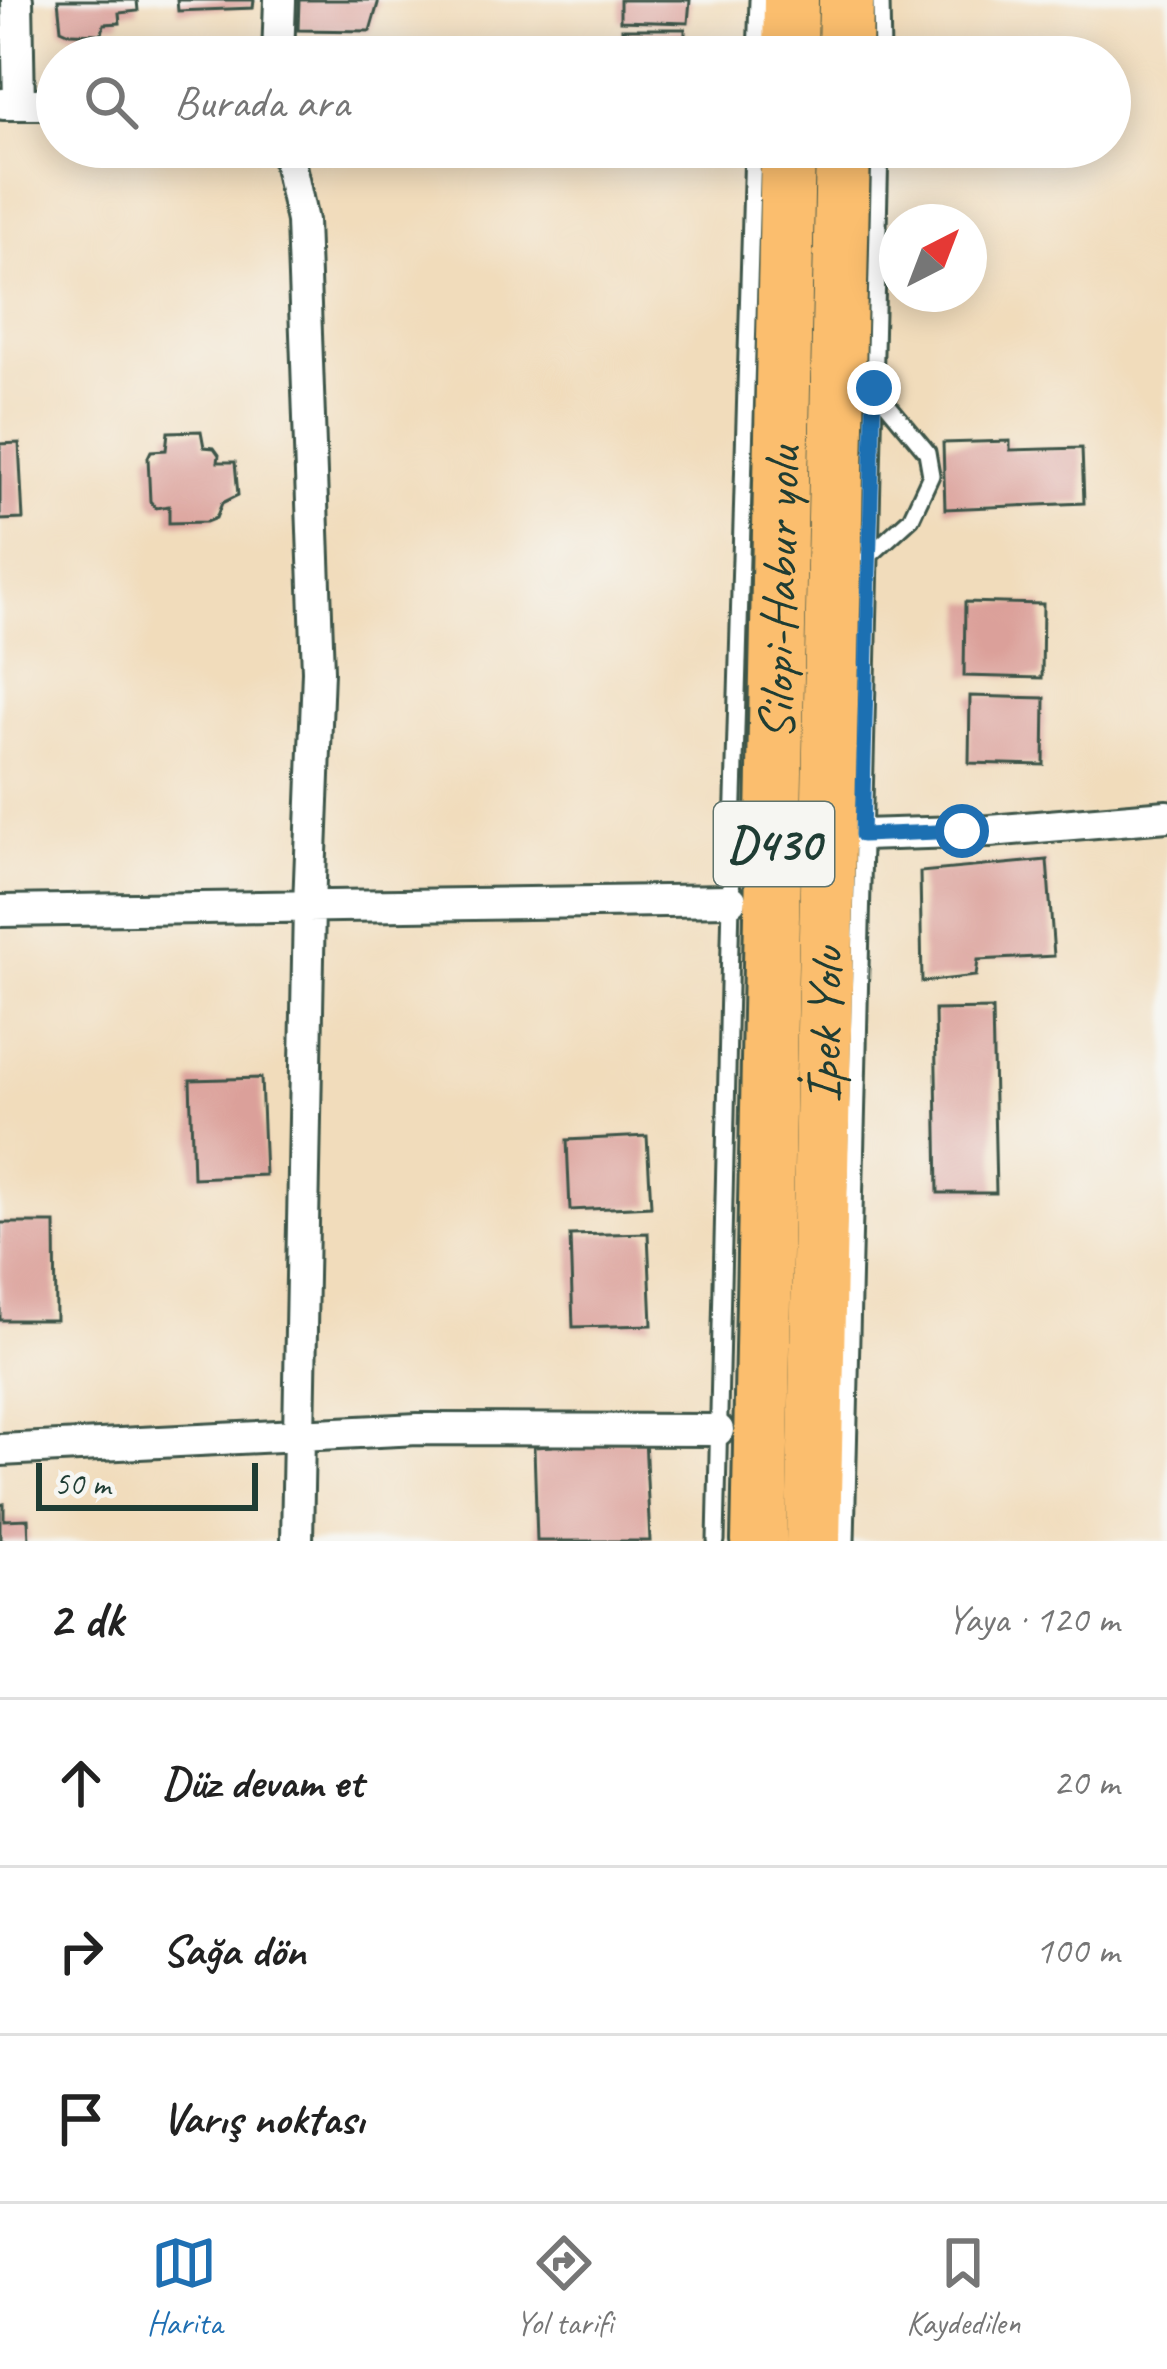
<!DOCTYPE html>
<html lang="tr">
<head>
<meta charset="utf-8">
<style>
  body { margin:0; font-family:Caveat,sans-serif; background:#f2f2f2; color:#222 }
  .compass { position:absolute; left:879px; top:204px; width:108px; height:108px; border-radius:50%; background:#fff; box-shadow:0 6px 30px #0003; rotate:42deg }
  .scale { position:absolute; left:36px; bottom:30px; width:222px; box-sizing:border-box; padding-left:12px; border:6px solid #1f3d34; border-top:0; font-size:33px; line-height:42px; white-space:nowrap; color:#1f3d34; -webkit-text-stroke:9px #f6f6f2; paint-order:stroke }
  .stop { position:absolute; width:36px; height:36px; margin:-27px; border:9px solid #1f6fb2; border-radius:50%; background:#fff }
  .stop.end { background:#1f6fb2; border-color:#fff; box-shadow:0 3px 12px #0008 }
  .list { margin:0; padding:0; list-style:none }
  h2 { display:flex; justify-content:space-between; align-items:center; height:156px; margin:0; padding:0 48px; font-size:51px }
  h2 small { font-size:39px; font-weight:400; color:#767676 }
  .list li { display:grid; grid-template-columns:78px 1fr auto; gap:36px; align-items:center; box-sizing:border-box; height:168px; padding:0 48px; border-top:3px solid #e0e0e0 }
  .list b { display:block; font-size:45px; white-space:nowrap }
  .list em { font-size:39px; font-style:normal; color:#767676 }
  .icon { flex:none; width:66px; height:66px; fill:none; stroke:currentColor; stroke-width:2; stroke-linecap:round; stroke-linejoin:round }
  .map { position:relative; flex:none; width:1167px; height:1541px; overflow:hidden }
  .search { position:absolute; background:#fff; box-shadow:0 6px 30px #0003; left:36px; right:36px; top:36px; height:132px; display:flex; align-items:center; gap:30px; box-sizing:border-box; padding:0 42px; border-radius:66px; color:#767676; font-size:45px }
  .sheet { height:660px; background:#fff }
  nav { display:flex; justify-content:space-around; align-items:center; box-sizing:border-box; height:168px; border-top:3px solid #e0e0e0; background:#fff; font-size:33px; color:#767676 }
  nav a { display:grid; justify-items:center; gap:6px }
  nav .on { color:#1f6fb2 }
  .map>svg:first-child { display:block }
</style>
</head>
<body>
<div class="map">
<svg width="1167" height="1541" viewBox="0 0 1167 1541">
  <rect width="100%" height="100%" fill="#f6f6f2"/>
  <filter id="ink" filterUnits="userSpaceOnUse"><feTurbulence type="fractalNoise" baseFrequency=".00833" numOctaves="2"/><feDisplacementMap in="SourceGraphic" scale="24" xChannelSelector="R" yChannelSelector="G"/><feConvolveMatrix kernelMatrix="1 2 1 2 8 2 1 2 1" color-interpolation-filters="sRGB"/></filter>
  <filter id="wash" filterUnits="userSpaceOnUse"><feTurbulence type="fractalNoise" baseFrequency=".004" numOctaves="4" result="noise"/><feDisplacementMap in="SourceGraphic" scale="48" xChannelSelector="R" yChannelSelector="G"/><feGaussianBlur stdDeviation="2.7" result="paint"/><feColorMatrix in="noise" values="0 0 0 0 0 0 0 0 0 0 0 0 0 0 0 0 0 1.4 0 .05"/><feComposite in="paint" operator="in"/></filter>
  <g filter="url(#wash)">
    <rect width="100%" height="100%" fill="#f1dcbb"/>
    <g id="blocks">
      <path fill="#dba09a" d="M 58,0 L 137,0 L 138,11 L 119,13 L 120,23 L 104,24 L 102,34 L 70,33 L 61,29 Z
        M 177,0 L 254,0 L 253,8 L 178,11 Z
        M 299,0 L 379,0 L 370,31 L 298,30 Z
        M 620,0 L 690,0 L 688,23 L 620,21 Z
        M 622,29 L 685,29 L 685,57 L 623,57 Z
        M 201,431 L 204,447 L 214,448 L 219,455 L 218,462 L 235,462 L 238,495 L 222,503 L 216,518 L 206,522 L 169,523 L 169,506 L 156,508 L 150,501 L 148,457 L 151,451 L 166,450 L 168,432 Z
        M 1010,441 L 1010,450 L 1082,448 L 1084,503 L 945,509 L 943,443 Z
        M 19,443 L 23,519 L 0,520 L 0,444 Z
        M 965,602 L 1043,604 L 1042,678 L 964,676 Z
        M 970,696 L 1045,698 L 1044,765 L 969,763 Z
        M 1047,860 L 1054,956 L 978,960 L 976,976 L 922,982 L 920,872 Z
        M 992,1009 L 996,1193 L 938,1193 L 935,1010 Z
        M 261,1078 L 265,1175 L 193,1178 L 190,1080 Z
        M 647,1136 L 651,1206 L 570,1210 L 567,1140 Z
        M 0,1223 L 55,1223 L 56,1320 L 0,1320 Z
        M 648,1233 L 652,1325 L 573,1327 L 570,1235 Z
        M 563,1437 L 645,1439 L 650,1541 L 537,1541 L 534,1447 L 552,1446 Z
        M 4,1504 L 4,1520 L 28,1519 L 29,1541 L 0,1541 L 0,1505 Z"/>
    </g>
  </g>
  <g filter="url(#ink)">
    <use href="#blocks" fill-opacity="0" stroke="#3e5548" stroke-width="3"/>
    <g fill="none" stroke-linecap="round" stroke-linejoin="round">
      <g stroke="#3e5548" stroke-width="21">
        <path id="lane" d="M 881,0 L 882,57
          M 756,57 L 758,0
          M 868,557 L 911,518 L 931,475 L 927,452 L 874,388
          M 716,1541 L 731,900 L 753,147
          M 846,1541 L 880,147"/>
      </g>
      <g stroke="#3e5548" stroke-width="36">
        <path id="street" d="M 17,0 L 19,104
          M 278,57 L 280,0
          M 3,104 L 57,104
          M 286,147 L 302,221 L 318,671 L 309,906 L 297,1541
          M 862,835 L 990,831 L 1167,816
          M 0,911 L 731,900
          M 0,1450 L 418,1429 L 718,1430"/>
      </g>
      <g stroke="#3e5548" stroke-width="60">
        <g id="highway">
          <path d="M 790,57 L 791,0"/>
          <path d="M 845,57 L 846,0"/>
          <path id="s1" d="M 759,1541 L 788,147"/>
          <path id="s2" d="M 813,1541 L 843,147"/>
        </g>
      </g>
      <use href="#lane" stroke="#fff" stroke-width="15"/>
      <use href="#street" stroke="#fff" stroke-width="30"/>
      <use href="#highway" stroke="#fbbe6e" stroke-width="54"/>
    </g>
  </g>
  <g fill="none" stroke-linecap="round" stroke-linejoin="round" filter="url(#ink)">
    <path stroke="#1f6fb2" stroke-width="15" d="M 874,388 L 862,835 L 962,831"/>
  </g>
  <g text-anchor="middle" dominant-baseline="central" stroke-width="12" stroke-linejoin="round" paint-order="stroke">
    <rect fill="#f6f6f2" stroke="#60746d" stroke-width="3" x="714" y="802" width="120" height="84" rx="9"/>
    <g font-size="48" font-weight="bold" fill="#1f3d34">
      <text x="774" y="844">D430</text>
    </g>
    <g font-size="51" fill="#1f3d34" stroke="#f6f6f2">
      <text stroke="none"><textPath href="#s1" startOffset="948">Silopi-Habur yolu</textPath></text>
      <text stroke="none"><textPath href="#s2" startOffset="516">İpek Yolu</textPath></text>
    </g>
  </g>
</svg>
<svg class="compass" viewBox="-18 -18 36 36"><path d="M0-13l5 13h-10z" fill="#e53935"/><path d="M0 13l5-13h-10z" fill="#767676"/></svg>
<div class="scale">50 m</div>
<div class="stop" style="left:962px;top:831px"></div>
<div class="stop end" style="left:874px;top:388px"></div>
<div class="search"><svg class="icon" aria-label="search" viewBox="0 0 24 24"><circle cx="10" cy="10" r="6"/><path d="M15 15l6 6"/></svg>Burada ara</div>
</div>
<section class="sheet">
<h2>2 dk<small>Yaya · 120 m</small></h2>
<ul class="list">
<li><svg class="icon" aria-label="ahead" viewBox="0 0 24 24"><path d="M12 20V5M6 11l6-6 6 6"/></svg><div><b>Düz devam et</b></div><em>20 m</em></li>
<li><svg class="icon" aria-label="right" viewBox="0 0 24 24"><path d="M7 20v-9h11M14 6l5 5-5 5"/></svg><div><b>Sağa dön</b></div><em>100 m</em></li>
<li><svg class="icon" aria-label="arrive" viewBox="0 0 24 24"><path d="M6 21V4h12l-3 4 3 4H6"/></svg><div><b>Varış noktası</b></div></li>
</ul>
</section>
<nav>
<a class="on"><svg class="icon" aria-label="map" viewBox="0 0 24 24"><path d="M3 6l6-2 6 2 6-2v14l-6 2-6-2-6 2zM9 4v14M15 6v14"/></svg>Harita</a>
<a><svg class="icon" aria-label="directions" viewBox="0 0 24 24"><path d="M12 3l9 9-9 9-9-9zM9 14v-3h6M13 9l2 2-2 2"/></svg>Yol tarifi</a>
<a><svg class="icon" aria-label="saved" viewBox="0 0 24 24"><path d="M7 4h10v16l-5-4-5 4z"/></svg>Kaydedilen</a>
</nav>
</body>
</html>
